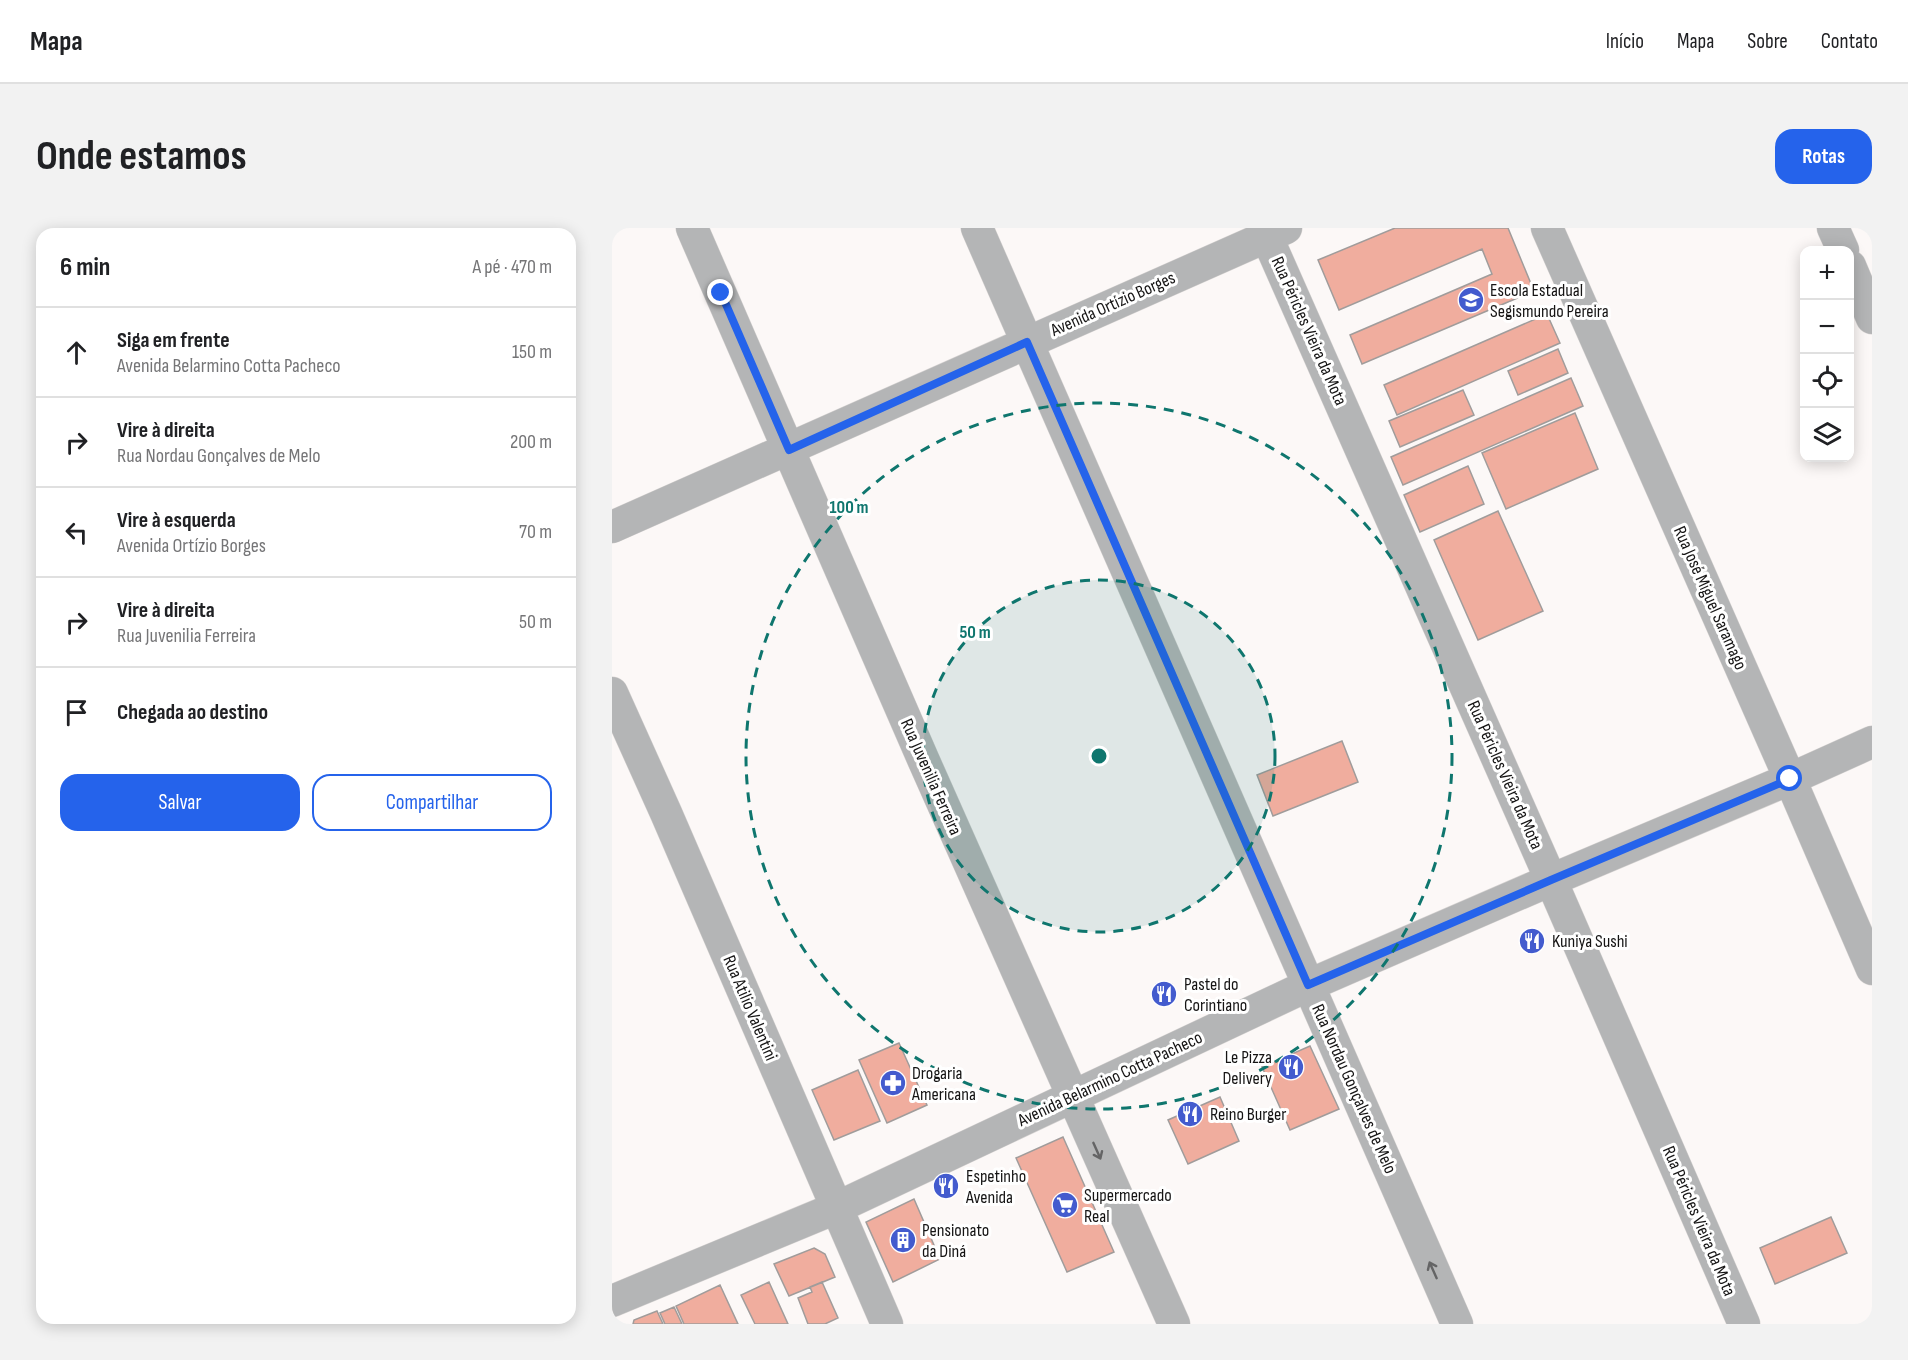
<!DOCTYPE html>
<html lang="pt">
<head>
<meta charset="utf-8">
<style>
  body { margin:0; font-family:"Sofia Sans Condensed",sans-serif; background:#f2f2f2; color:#202124 }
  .controls { position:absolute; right:18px; top:18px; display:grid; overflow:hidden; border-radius:12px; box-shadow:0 3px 15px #0003 }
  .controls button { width:54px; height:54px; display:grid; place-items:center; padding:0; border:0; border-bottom:2px solid #e0e0e0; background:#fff; color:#202124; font:30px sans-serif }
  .stop { position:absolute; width:18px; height:18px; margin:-14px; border:4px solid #2563eb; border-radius:50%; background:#fff }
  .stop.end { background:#2563eb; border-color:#fff; box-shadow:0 2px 6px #0008 }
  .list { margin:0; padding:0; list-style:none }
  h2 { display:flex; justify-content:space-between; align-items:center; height:78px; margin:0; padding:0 24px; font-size:26px }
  h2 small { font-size:20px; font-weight:400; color:#757577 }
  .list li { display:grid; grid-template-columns:39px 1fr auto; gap:18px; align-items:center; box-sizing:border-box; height:90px; padding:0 24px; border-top:2px solid #e0e0e0 }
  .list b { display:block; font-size:22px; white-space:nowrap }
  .list p { margin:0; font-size:20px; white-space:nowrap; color:#757577 }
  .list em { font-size:20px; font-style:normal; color:#757577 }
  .actions { display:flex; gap:12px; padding:18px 24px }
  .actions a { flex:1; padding:14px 0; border:2px solid #2563eb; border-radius:18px; text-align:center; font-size:21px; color:#2563eb }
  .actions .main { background:#2563eb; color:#fff }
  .icon { flex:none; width:33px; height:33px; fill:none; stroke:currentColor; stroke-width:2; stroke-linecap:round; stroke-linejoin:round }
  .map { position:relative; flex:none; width:1260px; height:1096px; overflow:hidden; border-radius:18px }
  header { display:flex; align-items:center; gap:36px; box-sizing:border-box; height:84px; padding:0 30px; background:#fff; border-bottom:2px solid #e0e0e0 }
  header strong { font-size:28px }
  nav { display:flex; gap:33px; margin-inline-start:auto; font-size:21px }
  .intro { display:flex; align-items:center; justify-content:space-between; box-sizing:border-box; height:144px; padding:0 36px }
  h1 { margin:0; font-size:42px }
  .button { padding:15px 27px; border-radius:18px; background:#2563eb; color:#fff; font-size:21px; font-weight:700 }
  main { display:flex; gap:36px; padding:0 36px }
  aside { flex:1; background:#fff; border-radius:18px; box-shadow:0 3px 15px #0003 }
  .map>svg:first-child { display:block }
</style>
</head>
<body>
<header>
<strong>Mapa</strong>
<nav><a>Início</a><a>Mapa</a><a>Sobre</a><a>Contato</a></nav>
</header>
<div class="intro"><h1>Onde estamos</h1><a class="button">Rotas</a></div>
<main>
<aside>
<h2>6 min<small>A pé · 470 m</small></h2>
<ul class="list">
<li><svg class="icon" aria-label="ahead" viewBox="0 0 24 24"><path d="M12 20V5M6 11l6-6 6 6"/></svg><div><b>Siga em frente</b><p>Avenida Belarmino Cotta Pacheco</p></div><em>150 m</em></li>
<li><svg class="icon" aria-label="right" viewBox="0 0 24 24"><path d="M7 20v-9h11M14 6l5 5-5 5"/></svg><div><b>Vire à direita</b><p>Rua Nordau Gonçalves de Melo</p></div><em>200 m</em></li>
<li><svg class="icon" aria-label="left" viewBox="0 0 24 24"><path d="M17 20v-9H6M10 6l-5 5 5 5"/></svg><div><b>Vire à esquerda</b><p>Avenida Ortízio Borges</p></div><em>70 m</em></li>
<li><svg class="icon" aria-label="right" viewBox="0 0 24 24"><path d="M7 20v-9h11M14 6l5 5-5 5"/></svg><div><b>Vire à direita</b><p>Rua Juvenilia Ferreira</p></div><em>50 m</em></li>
<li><svg class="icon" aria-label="arrive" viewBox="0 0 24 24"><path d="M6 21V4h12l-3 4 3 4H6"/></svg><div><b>Chegada ao destino</b></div></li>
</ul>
<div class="actions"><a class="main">Salvar</a><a>Compartilhar</a></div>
</aside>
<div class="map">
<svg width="1260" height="1096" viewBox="0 0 1260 1096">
  <rect width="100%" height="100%" fill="#fcf8f7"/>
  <path fill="#f0ad9e" stroke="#a09c9b" stroke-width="1.5" d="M 783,0 L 896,0 L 922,63 L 750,136 L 738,107 L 880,46 L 870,21 L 727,82 L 706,32 Z
    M 935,86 L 948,115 L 785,187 L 772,157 Z
    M 946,121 L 956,145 L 906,167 L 896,143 Z
    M 959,150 L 971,178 L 791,257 L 779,229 Z
    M 851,162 L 862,187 L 788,219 L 777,193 Z
    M 963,185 L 986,241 L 894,281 L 870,225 Z
    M 856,238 L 872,276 L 808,304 L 792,267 Z
    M 886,283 L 931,383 L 866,412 L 822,312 Z
    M 730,513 L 746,554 L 661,588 L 645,547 Z
    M 287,815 L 315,877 L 275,895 L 247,832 Z
    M 698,818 L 727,881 L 678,902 L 650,839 Z
    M 246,842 L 268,893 L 222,912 L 200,862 Z
    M 608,869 L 627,913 L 576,936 L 556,892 Z
    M 451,909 L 502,1024 L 455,1044 L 404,930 Z
    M 302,971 L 328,1031 L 281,1054 L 254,994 Z
    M 1219,989 L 1235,1025 L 1163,1056 L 1148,1020 Z
    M 202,1020 L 213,1026 L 223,1049 L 177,1068 L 162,1036 Z
    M 157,1054 L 176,1096 L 143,1096 L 129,1067 Z
    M 210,1054 L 226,1090 L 213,1096 L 196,1096 L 186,1070 L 200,1064 L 198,1059 Z
    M 108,1057 L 126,1096 L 72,1096 L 64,1078 Z
    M 62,1079 L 70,1096 L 53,1096 L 48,1085 Z
    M 45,1083 L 51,1096 L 21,1096 L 22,1092 Z"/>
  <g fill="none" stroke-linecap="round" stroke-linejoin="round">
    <g stroke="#d7d4d3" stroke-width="33">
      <path id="minor" d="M 80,0 L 311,531 L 562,1096
        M 365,0 L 845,1096
        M 651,0 L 939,652 L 1132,1096
        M 935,0 L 1178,551 L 1260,741
        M 1221,0 L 1231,22
        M 1238,38 L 1260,90
        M 0,299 L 674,0
        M 0,465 L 54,585 L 275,1096
        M 0,1073 L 224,980 L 697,757 L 939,652 L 1178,551 L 1260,514"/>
    </g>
    <use href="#minor" stroke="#b4b5b6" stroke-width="32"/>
  </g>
  <defs><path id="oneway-shaft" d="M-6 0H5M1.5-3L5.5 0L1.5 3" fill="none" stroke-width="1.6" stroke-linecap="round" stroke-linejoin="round" transform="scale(1.5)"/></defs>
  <g stroke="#646465">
    <use href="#oneway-shaft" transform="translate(485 923) rotate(66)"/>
    <use href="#oneway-shaft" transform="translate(821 1042) rotate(-114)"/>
  </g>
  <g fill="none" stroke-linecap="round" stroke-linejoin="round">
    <path stroke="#2563eb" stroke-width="8" d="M 109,65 L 177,222 L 415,114 L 696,757 L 939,652 L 1178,551"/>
  </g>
  <circle cx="487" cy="528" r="176" fill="#0f766e" fill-opacity=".12"/>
  <g fill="none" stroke="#0f766e" stroke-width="3" stroke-dasharray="10 8">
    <circle cx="487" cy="528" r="176"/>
    <circle cx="487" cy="528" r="353"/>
  </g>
  <defs>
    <g id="school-disc" transform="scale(1.35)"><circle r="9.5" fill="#435bce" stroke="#fff"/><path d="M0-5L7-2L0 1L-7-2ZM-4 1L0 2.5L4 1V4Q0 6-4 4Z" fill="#fff"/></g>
    <g id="restaurant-disc" transform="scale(1.35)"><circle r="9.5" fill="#435bce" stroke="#fff"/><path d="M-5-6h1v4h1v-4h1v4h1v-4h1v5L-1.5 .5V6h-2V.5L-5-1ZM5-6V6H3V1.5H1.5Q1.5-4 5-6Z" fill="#fff"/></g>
    <g id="pharmacy-disc" transform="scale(1.35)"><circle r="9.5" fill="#435bce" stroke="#fff"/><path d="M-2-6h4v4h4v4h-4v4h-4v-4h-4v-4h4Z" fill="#fff"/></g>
    <g id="supermarket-disc" transform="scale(1.35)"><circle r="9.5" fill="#435bce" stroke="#fff"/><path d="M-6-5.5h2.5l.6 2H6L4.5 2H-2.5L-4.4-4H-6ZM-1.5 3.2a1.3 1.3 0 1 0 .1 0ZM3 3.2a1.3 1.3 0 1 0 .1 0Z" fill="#fff"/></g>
    <g id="building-disc" transform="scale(1.35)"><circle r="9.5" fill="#435bce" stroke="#fff"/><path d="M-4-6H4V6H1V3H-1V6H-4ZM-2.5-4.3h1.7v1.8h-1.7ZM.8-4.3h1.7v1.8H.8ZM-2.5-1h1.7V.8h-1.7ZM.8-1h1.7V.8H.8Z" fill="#fff"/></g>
  </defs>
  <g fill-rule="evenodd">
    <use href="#school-disc" x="859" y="72"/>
    <use href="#restaurant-disc" x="920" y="713"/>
    <use href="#restaurant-disc" x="552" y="766"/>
    <use href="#restaurant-disc" x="679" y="839"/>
    <use href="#pharmacy-disc" x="281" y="855"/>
    <use href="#restaurant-disc" x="578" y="886"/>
    <use href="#restaurant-disc" x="334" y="958"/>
    <use href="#supermarket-disc" x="453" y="977"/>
    <use href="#building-disc" x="291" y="1012"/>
  </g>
  <g text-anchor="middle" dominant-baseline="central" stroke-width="6" stroke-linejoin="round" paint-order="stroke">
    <g font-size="18" fill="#151414" stroke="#fff" text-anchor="start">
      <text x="878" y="62">Escola Estadual<tspan x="878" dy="21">Segismundo Pereira</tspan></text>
      <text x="940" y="713">Kuniya Sushi</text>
      <text x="572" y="756">Pastel do<tspan x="572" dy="21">Corintiano</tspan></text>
      <text x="660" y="829" text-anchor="end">Le Pizza<tspan x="660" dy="21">Delivery</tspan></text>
      <text x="300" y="845">Drogaria<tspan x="300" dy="21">Americana</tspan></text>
      <text x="598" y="886">Reino Burger</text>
      <text x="354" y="948">Espetinho<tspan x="354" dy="21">Avenida</tspan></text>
      <text x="472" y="967">Supermercado<tspan x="472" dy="21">Real</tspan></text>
      <text x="310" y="1002">Pensionato<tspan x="310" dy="21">da Diná</tspan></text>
    </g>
    <g font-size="18" fill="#151414" stroke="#fff">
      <text transform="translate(501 76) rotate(-24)">Avenida Ortízio Borges</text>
      <text transform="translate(697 103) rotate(66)">Rua Péricles Vieira da Mota</text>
      <text transform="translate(1098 370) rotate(66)">Rua José Miguel Saramago</text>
      <text transform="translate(893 547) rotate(66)">Rua Péricles Vieira da Mota</text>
      <text transform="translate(319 549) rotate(66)">Rua Juvenilia Ferreira</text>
      <text transform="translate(138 780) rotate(67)">Rua Atilio Valentini</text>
      <text transform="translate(498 851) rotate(-25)">Avenida Belarmino Cotta Pacheco</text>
      <text transform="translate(742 861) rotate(66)">Rua Nordau Gonçalves de Melo</text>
      <text transform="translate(1087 993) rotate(67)">Rua Péricles Vieira da Mota</text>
    </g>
  </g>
  <circle cx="487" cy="528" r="9" fill="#0f766e" stroke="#fff" stroke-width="3"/>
  <g font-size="18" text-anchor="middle" font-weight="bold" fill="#0f766e" stroke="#fff" stroke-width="6" stroke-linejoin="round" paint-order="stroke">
    <text x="237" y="285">100 m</text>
    <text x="363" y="410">50 m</text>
  </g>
</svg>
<div class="controls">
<button>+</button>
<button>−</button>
<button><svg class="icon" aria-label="locate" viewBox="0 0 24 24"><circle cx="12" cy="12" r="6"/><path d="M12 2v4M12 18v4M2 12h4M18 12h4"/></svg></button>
<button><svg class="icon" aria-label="layers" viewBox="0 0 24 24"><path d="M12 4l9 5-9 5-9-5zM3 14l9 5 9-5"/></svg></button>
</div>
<div class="stop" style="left:1178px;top:551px"></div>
<div class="stop end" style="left:109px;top:65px"></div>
</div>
</main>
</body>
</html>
